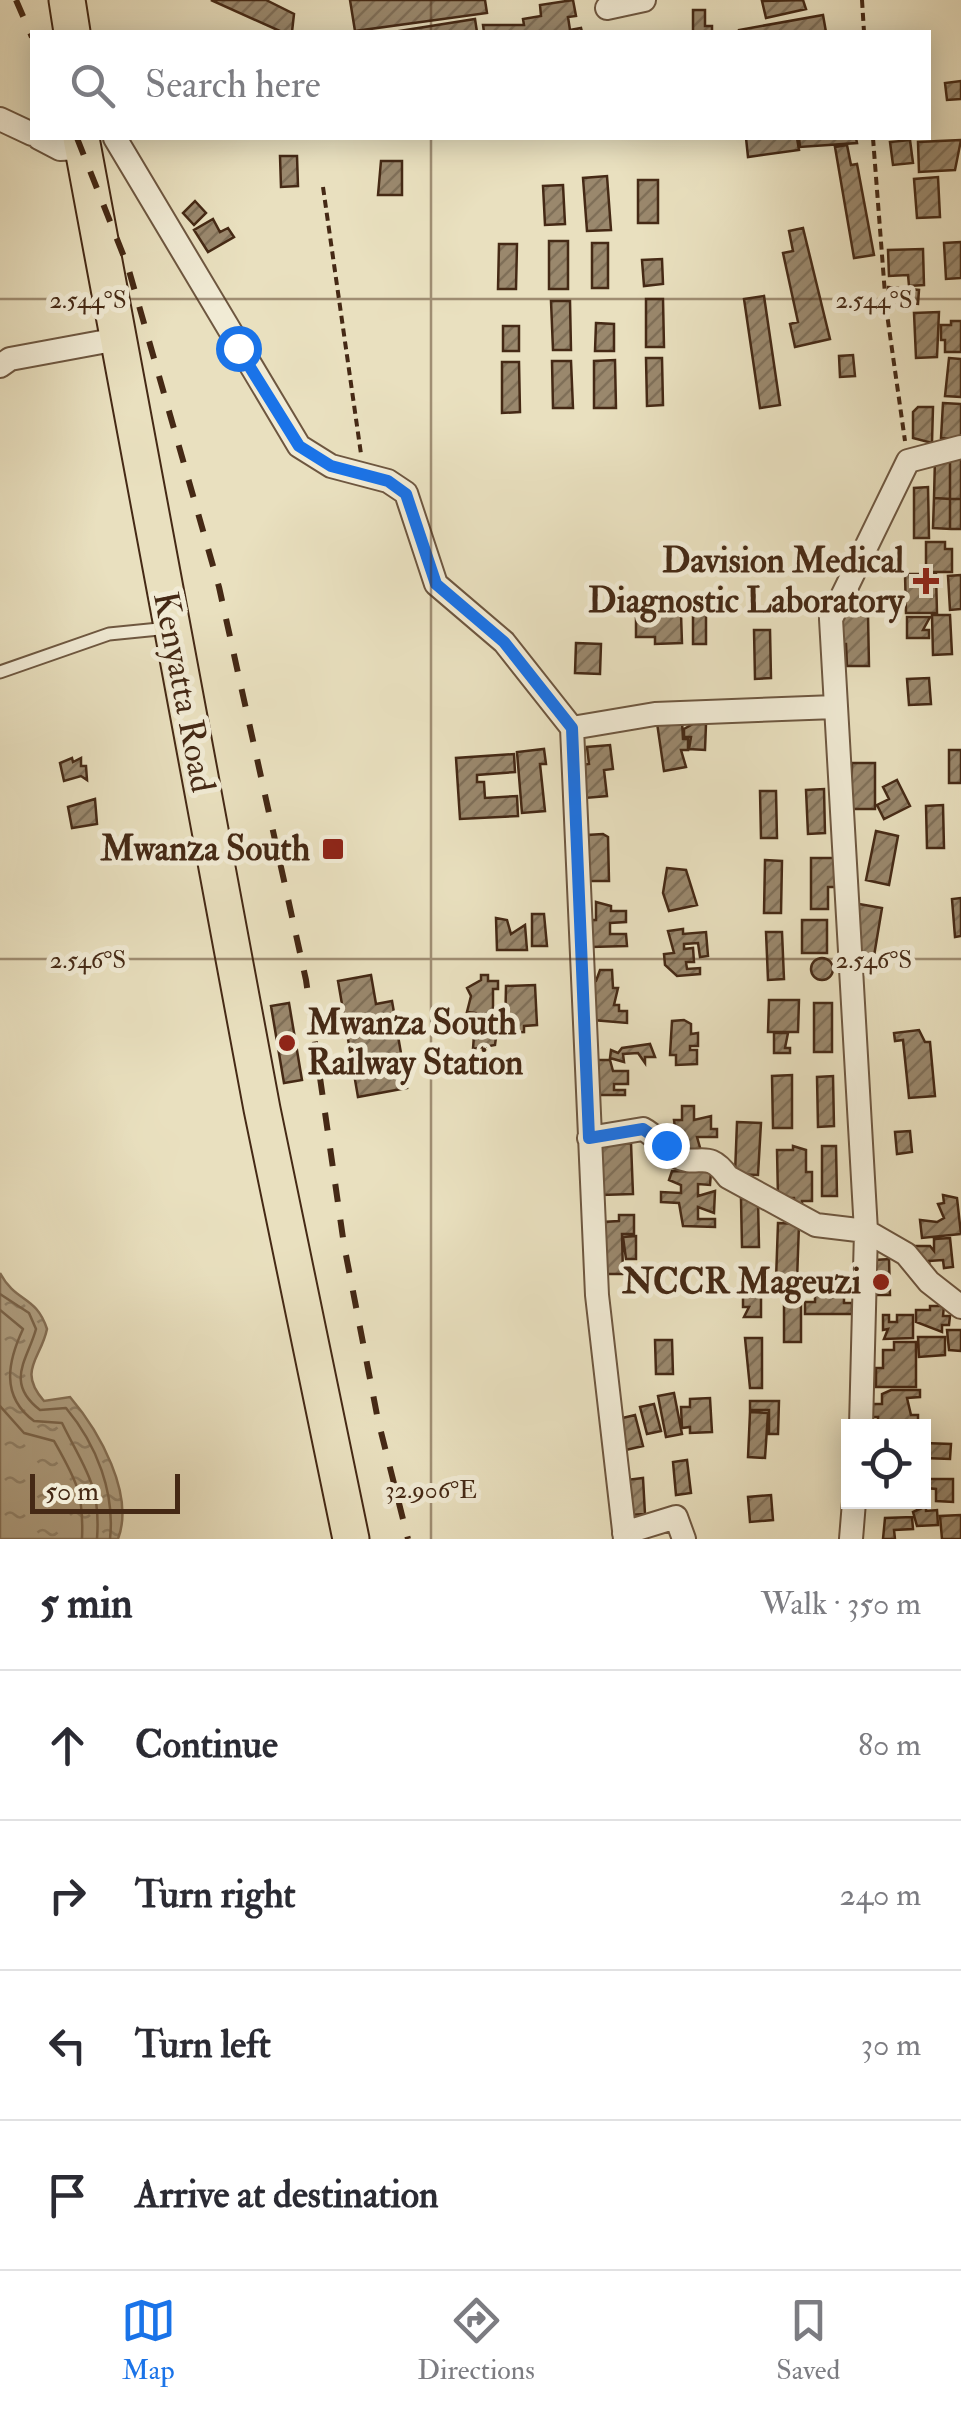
<!DOCTYPE html>
<html lang="en">
<head>
<meta charset="utf-8">
<style>
  body { margin:0; font-family:"IM FELL Double Pica",serif; background:#f2f2f3; color:#2b2b33 }
  .controls { position:absolute; right:30px; bottom:30px; display:grid; overflow:hidden; border-radius:0px; box-shadow:0 5px 25px #0003 }
  .controls button { width:90px; height:90px; display:grid; place-items:center; padding:0; border:0; border-bottom:2px solid #e1e1e2; background:#fff; color:#2b2b33; font:50px sans-serif }
  .scale { position:absolute; left:30px; bottom:25px; width:150px; box-sizing:border-box; padding-left:10px; border:5px solid #452915; border-top:0; font-size:28px; line-height:35px; white-space:nowrap; color:#452915; -webkit-text-stroke:8px #f1ebd5; paint-order:stroke }
  .stop { position:absolute; width:30px; height:30px; margin:-22px; border:8px solid #1a73e8; border-radius:50%; background:#fff }
  .stop.end { background:#1a73e8; border-color:#fff; box-shadow:0 2px 10px #0008 }
  .list { margin:0; padding:0; list-style:none }
  h2 { display:flex; justify-content:space-between; align-items:center; height:130px; margin:0; padding:0 40px; font-size:42px }
  h2 small { font-size:32px; font-weight:400; color:#7c7c81 }
  .list li { display:grid; grid-template-columns:65px 1fr auto; gap:30px; align-items:center; box-sizing:border-box; height:150px; padding:0 40px; border-top:2px solid #e1e1e2 }
  .list b { display:block; font-size:38px; white-space:nowrap }
  .list em { font-size:32px; font-style:normal; color:#7c7c81 }
  .icon { flex:none; width:55px; height:55px; fill:none; stroke:currentColor; stroke-width:2; stroke-linecap:round; stroke-linejoin:round }
  .map { position:relative; flex:none; width:961px; height:1539px; overflow:hidden }
  .search { position:absolute; background:#fff; box-shadow:0 5px 25px #0003; left:30px; right:30px; top:30px; height:110px; display:flex; align-items:center; gap:25px; box-sizing:border-box; padding:0 35px; border-radius:0px; color:#7c7c81; font-size:38px }
  .sheet { height:730px; background:#fff }
  nav { display:flex; justify-content:space-around; align-items:center; box-sizing:border-box; height:140px; border-top:2px solid #e1e1e2; background:#fff; font-size:28px; color:#7c7c81 }
  nav a { display:grid; justify-items:center; gap:5px }
  nav .on { color:#1a73e8 }
  .map>svg:first-child { display:block }
</style>
</head>
<body>
<div class="map">
<svg width="961" height="1539" viewBox="0 0 961 1539">
  <defs>
    <pattern id="water-ripples" width="26" height="14" patternUnits="userSpaceOnUse" patternTransform="scale(2.5)"><rect width="26" height="14" fill="#b1a285"/><path d="M2 4q2-2 4 0t4 0M15 11q2-2 4 0t4 0" fill="none" stroke="#92846c"/></pattern>
    <pattern id="building-hatch" width="6" height="6" patternUnits="userSpaceOnUse" patternTransform="scale(2.5)"><rect width="6" height="6" fill="#9a886d"/><path d="M-1 1l2-2M0 6l6-6M5 7l2-2" fill="none" stroke="#7f6f58"/></pattern>
  </defs>
  <rect width="100%" height="100%" fill="#e9e0bf"/>
  <filter id="stains"><feTurbulence type="fractalNoise" baseFrequency=".002" numOctaves="4"/><feColorMatrix values="0 0 0 0 .2 0 0 0 0 .09 0 0 0 0 .02 0 0 0 .5 -.17"/></filter>
  <radialGradient id="worn" r=".72"><stop offset=".6" stop-color="#630" stop-opacity="0"/><stop offset="1" stop-color="#630" stop-opacity=".3"/></radialGradient>
  <path fill="url(#water-ripples)" stroke="#867258" stroke-width="2.5" d="M 0,1273 C 16,1303 36,1295 47,1329 C 41,1359 17,1370 44,1401 L 70,1397 C 99,1431 135,1494 118,1539 L 0,1539 Z"/>
  <g fill="none" stroke-linecap="round" stroke-linejoin="round">
    <path stroke="#7b664d" stroke-width="2.5" d="M 0,1294 L 29,1313 L 36,1329 C 28,1359 4,1382 40,1410 L 66,1408 C 97,1445 115,1493 110,1539
      M 0,1310 L 23,1329 C 8,1361 0,1396 34,1421 L 62,1423 C 85,1470 101,1485 97,1539
      M 0,1406 L 24,1433 L 54,1441 C 76,1480 84,1493 82,1539"/>
  </g>
  <path fill="url(#building-hatch)" stroke="#452915" stroke-width="2.5" d="M 211,0 L 266,0 L 294,14 L 292,32 L 282,32 Z
    M 350,0 L 485,0 L 487,13 L 355,31 Z
    M 573,0 L 576,16 L 568,17 L 570,30 L 581,28 L 582,32 L 484,32 L 483,25 L 524,25 L 523,19 L 541,16 L 540,5 Z
    M 803,0 L 806,9 L 766,18 L 762,1 Z
    M 693,10 L 705,10 L 705,26 L 712,26 L 712,32 L 693,32 Z
    M 823,15 L 826,32 L 739,32 L 739,30 Z
    M 475,19 L 477,32 L 393,32 Z
    M 961,81 L 961,99 L 947,100 L 945,83 Z
    M 746,138 L 797,138 L 799,150 L 748,157 Z
    M 799,138 L 856,138 L 857,143 L 800,147 Z
    M 910,140 L 913,163 L 893,165 L 890,142 Z
    M 961,140 L 955,170 L 919,172 L 918,142 Z
    M 847,145 L 851,165 L 857,164 L 874,255 L 854,258 L 835,147 Z
    M 280,156 L 297,156 L 298,186 L 281,187 Z
    M 381,161 L 402,161 L 402,195 L 378,195 Z
    M 607,176 L 611,230 L 587,231 L 583,178 Z
    M 938,177 L 940,217 L 917,218 L 914,179 Z
    M 638,180 L 658,180 L 658,223 L 638,223 Z
    M 563,185 L 565,224 L 545,225 L 543,186 Z
    M 195,201 L 206,213 L 194,225 L 183,213 Z
    M 213,219 L 220,232 L 228,228 L 234,237 L 208,252 L 194,230 Z
    M 803,228 L 830,339 L 795,347 L 790,324 L 798,322 L 783,253 L 793,251 L 789,231 Z
    M 549,241 L 568,241 L 568,289 L 549,289 Z
    M 961,242 L 961,278 L 946,279 L 944,243 Z
    M 592,243 L 608,243 L 608,288 L 592,288 Z
    M 499,244 L 517,244 L 516,289 L 498,289 Z
    M 923,249 L 924,285 L 909,286 L 908,275 L 889,276 L 888,250 Z
    M 662,259 L 663,284 L 644,286 L 642,260 Z
    M 888,287 L 919,290 L 918,304 L 887,301 Z
    M 764,296 L 780,405 L 760,408 L 744,299 Z
    M 646,299 L 663,299 L 664,347 L 646,347 Z
    M 551,301 L 570,301 L 571,350 L 553,350 Z
    M 939,312 L 937,357 L 916,358 L 914,313 Z
    M 951,321 L 961,321 L 961,352 L 945,352 L 945,340 L 941,340 L 941,325 L 951,325 Z
    M 596,323 L 614,324 L 614,351 L 595,351 Z
    M 503,326 L 519,326 L 519,351 L 503,351 Z
    M 853,355 L 855,376 L 840,377 L 839,356 Z
    M 646,358 L 662,358 L 663,405 L 647,406 Z
    M 949,358 L 961,359 L 961,397 L 945,396 Z
    M 615,360 L 616,408 L 594,408 L 594,361 Z
    M 552,361 L 571,361 L 573,408 L 553,408 Z
    M 502,362 L 519,362 L 520,412 L 502,413 Z
    M 943,403 L 961,404 L 961,440 L 941,438 Z
    M 918,407 L 933,407 L 932,443 L 913,438 L 913,412 Z
    M 935,458 L 950,458 L 950,499 L 934,498 Z
    M 950,458 L 961,459 L 961,499 L 950,499 Z
    M 928,487 L 929,538 L 914,538 L 914,488 Z
    M 934,498 L 950,499 L 950,529 L 933,528 Z
    M 950,499 L 961,499 L 961,529 L 950,529 Z
    M 926,542 L 945,542 L 945,549 L 952,549 L 952,572 L 926,572 Z
    M 905,574 L 936,574 L 937,613 L 906,613 Z
    M 961,575 L 961,609 L 950,610 L 948,576 Z
    M 693,613 L 706,613 L 706,644 L 693,644 Z
    M 681,614 L 682,643 L 655,644 L 655,637 L 636,637 L 636,615 Z
    M 868,614 L 869,666 L 847,666 L 846,644 L 840,644 L 839,615 Z
    M 932,615 L 950,615 L 952,654 L 933,655 Z
    M 907,617 L 930,617 L 923,630 L 929,630 L 929,638 L 907,638 Z
    M 754,630 L 770,630 L 771,678 L 755,679 Z
    M 576,643 L 601,644 L 600,674 L 575,673 Z
    M 929,678 L 931,704 L 909,705 L 907,679 Z
    M 682,721 L 683,739 L 688,739 L 688,750 L 681,750 L 686,767 L 664,771 L 657,723 Z
    M 693,724 L 706,724 L 705,750 L 689,749 L 691,737 L 684,737 L 684,729 Z
    M 610,745 L 613,769 L 604,770 L 607,796 L 585,798 L 581,765 L 589,764 L 587,747 Z
    M 544,749 L 546,764 L 540,764 L 545,811 L 522,813 L 517,752 Z
    M 949,750 L 961,750 L 961,783 L 949,783 Z
    M 514,754 L 515,772 L 477,775 L 477,782 L 484,782 L 485,798 L 517,796 L 518,816 L 460,819 L 456,758 Z
    M 72,758 L 73,762 L 81,758 L 81,766 L 86,766 L 87,780 L 81,776 L 64,781 L 60,763 Z
    M 852,763 L 875,763 L 875,809 L 851,809 Z
    M 897,780 L 910,806 L 884,819 L 877,805 L 889,799 L 883,787 Z
    M 824,789 L 825,833 L 808,834 L 806,790 Z
    M 760,791 L 776,791 L 777,838 L 761,838 Z
    M 95,799 L 97,824 L 72,828 L 68,807 Z
    M 943,805 L 944,848 L 927,848 L 926,806 Z
    M 876,831 L 898,836 L 889,885 L 866,880 Z
    M 603,834 L 608,837 L 609,881 L 589,881 L 587,835 Z
    M 811,858 L 837,858 L 837,887 L 828,887 L 828,909 L 811,909 Z
    M 765,860 L 782,861 L 781,913 L 764,913 Z
    M 667,868 L 686,870 L 697,905 L 669,911 L 663,893 Z
    M 961,898 L 961,936 L 955,937 L 952,899 Z
    M 596,902 L 611,906 L 611,911 L 626,911 L 626,922 L 610,923 L 610,934 L 626,934 L 627,946 L 591,947 L 589,920 L 596,920 Z
    M 859,904 L 882,908 L 874,956 L 851,953 Z
    M 532,914 L 544,914 L 547,946 L 532,946 Z
    M 496,918 L 507,920 L 511,934 L 525,925 L 527,950 L 497,950 Z
    M 802,920 L 827,920 L 827,953 L 802,953 Z
    M 683,929 L 683,934 L 706,932 L 708,956 L 700,957 L 698,943 L 684,944 L 684,949 L 693,948 L 694,962 L 686,962 L 687,969 L 700,968 L 700,974 L 677,976 L 665,965 L 664,954 L 674,953 L 668,931 Z
    M 766,932 L 782,932 L 784,979 L 768,980 Z
    M811 969a11 11 0 1 1 22 0a11 11 0 1 1-22 0Z
    M 600,970 L 612,970 L 613,988 L 618,988 L 614,1005 L 619,1005 L 619,1011 L 627,1011 L 627,1023 L 593,1020 L 592,982 L 596,981 Z
    M 371,975 L 376,1004 L 392,1001 L 407,1088 L 358,1097 L 338,981 Z
    M 481,975 L 488,975 L 488,981 L 498,981 L 498,989 L 493,989 L 493,1015 L 467,1012 L 471,996 L 467,988 L 481,980 Z
    M 535,985 L 537,1025 L 524,1026 L 524,1032 L 505,1033 L 506,986 Z
    M 769,1000 L 799,1000 L 798,1032 L 768,1032 Z
    M 289,1003 L 302,1080 L 284,1083 L 271,1006 Z
    M 814,1003 L 832,1003 L 832,1052 L 814,1052 Z
    M 492,1020 L 493,1031 L 497,1030 L 495,1045 L 473,1049 L 475,1021 Z
    M 684,1020 L 691,1024 L 691,1034 L 698,1033 L 698,1046 L 690,1046 L 690,1050 L 697,1050 L 697,1064 L 676,1065 L 676,1055 L 670,1055 L 672,1021 Z
    M 919,1030 L 925,1042 L 930,1042 L 935,1096 L 909,1098 L 903,1040 L 895,1041 L 894,1033 Z
    M 774,1033 L 788,1033 L 785,1048 L 790,1048 L 790,1053 L 774,1053 Z
    M 650,1044 L 655,1057 L 645,1057 L 645,1063 L 638,1053 L 623,1054 L 624,1062 L 610,1058 L 611,1050 L 618,1053 L 622,1048 Z
    M 592,1060 L 610,1060 L 613,1071 L 628,1071 L 628,1084 L 614,1084 L 614,1090 L 625,1090 L 625,1095 L 595,1095 Z
    M 792,1075 L 792,1128 L 773,1128 L 772,1076 Z
    M 833,1076 L 834,1126 L 818,1127 L 817,1077 Z
    M 682,1106 L 694,1106 L 694,1120 L 711,1116 L 711,1129 L 717,1129 L 717,1137 L 697,1137 L 701,1151 L 678,1149 L 674,1120 L 682,1120 Z
    M 737,1122 L 761,1123 L 758,1175 L 735,1174 Z
    M 910,1131 L 912,1152 L 897,1154 L 895,1132 Z
    M 631,1143 L 633,1194 L 601,1195 L 599,1144 Z
    M 793,1146 L 806,1150 L 806,1172 L 812,1172 L 812,1201 L 802,1201 L 802,1209 L 794,1209 L 794,1198 L 778,1198 L 777,1150 L 793,1150 Z
    M 822,1146 L 836,1146 L 837,1196 L 822,1196 Z
    M 672,1171 L 711,1172 L 710,1185 L 698,1184 L 698,1196 L 715,1191 L 714,1213 L 698,1207 L 698,1219 L 715,1219 L 715,1227 L 683,1226 L 679,1203 L 661,1202 L 661,1192 L 681,1193 L 681,1185 L 669,1180 Z
    M 943,1195 L 957,1198 L 961,1234 L 922,1238 L 920,1220 L 937,1222 L 944,1218 L 938,1204 L 944,1203 Z
    M 741,1199 L 758,1199 L 759,1247 L 742,1247 Z
    M 619,1215 L 634,1215 L 634,1234 L 622,1234 L 623,1274 L 603,1274 L 602,1222 L 619,1221 Z
    M 778,1223 L 799,1224 L 797,1281 L 776,1280 Z
    M 636,1236 L 636,1259 L 626,1259 L 623,1237 Z
    M 950,1238 L 953,1267 L 944,1268 L 943,1260 L 929,1261 L 930,1267 L 911,1246 L 930,1246 L 934,1251 L 934,1239 Z
    M 889,1259 L 890,1295 L 876,1295 L 875,1260 Z
    M 820,1277 L 844,1277 L 844,1303 L 852,1303 L 852,1314 L 805,1314 L 805,1302 L 815,1302 L 815,1296 L 808,1296 L 808,1280 Z
    M 743,1284 L 761,1284 L 761,1317 L 744,1317 L 749,1307 L 743,1307 Z
    M 784,1301 L 801,1302 L 801,1342 L 784,1342 Z
    M 930,1306 L 944,1306 L 943,1316 L 950,1316 L 949,1325 L 942,1325 L 942,1332 L 916,1322 L 916,1310 L 930,1310 Z
    M 883,1315 L 889,1315 L 889,1322 L 897,1322 L 897,1315 L 913,1315 L 913,1338 L 884,1339 L 888,1329 L 883,1330 Z
    M 947,1330 L 961,1330 L 961,1351 L 949,1350 Z
    M 918,1337 L 945,1337 L 945,1355 L 919,1357 Z
    M 745,1338 L 762,1338 L 762,1388 L 750,1388 Z
    M 655,1340 L 672,1340 L 673,1374 L 656,1374 Z
    M 894,1342 L 916,1342 L 916,1387 L 876,1387 L 876,1368 L 883,1368 L 883,1350 L 894,1350 Z
    M 891,1390 L 920,1390 L 920,1397 L 907,1398 L 911,1415 L 918,1415 L 918,1426 L 878,1426 L 878,1417 L 867,1417 L 866,1404 L 882,1404 L 882,1394 Z
    M 674,1393 L 682,1434 L 666,1437 L 658,1396 Z
    M 710,1398 L 712,1432 L 690,1433 L 690,1427 L 682,1428 L 681,1407 L 690,1407 L 690,1399 Z
    M 750,1401 L 779,1401 L 778,1434 L 769,1434 L 769,1410 L 750,1410 Z
    M 654,1404 L 661,1431 L 647,1434 L 640,1407 Z
    M 750,1412 L 768,1413 L 765,1458 L 748,1457 Z
    M 635,1415 L 643,1446 L 617,1452 L 610,1421 Z
    M 924,1443 L 951,1444 L 950,1459 L 924,1458 Z
    M 687,1460 L 691,1493 L 676,1495 L 673,1462 Z
    M 643,1478 L 645,1514 L 629,1515 L 626,1480 Z
    M 926,1479 L 953,1479 L 953,1502 L 936,1501 L 936,1489 L 926,1488 Z
    M 771,1495 L 773,1520 L 750,1522 L 748,1497 Z
    M 926,1506 L 926,1511 L 937,1510 L 938,1525 L 917,1526 L 913,1512 Z
    M 961,1515 L 961,1539 L 942,1539 L 940,1516 Z
    M 912,1517 L 913,1529 L 894,1530 L 895,1539 L 883,1539 L 885,1518 Z"/>
  <g fill="none" stroke-linecap="round" stroke-linejoin="round">
    <g stroke="#6e5740" stroke-width="15">
      <path id="service" d="M 0,672 L 109,634 L 169,628"/>
    </g>
    <g stroke="#6e5740" stroke-width="26">
      <path id="minor" d="M 607,8 L 644,0
        M 0,119 L 32,134
        M 39,138 L 60,149 L 82,148
        M 115,138 L 299,446 L 331,466 L 388,481 L 406,493 L 436,584 L 504,642 L 572,728 L 597,1295 L 625,1539
        M 0,366 L 10,359 L 118,339
        M 572,728 L 655,714 L 835,707
        M 589,1138 L 643,1129 C 657,1136 664,1149 676,1156 C 698,1169 707,1147 728,1177 L 816,1225 L 866,1231 L 906,1254 L 929,1282 L 961,1307
        M 861,1426 L 866,1231 L 831,619 L 908,461 L 961,447
        M 624,1533 L 676,1517 L 684,1539
        M 851,1539 L 854,1502"/>
    </g>
    <g stroke="#452915" stroke-width="39">
      <path id="trunk" d="M 67,0 L 72,32
        M 81,138 L 262,1109 L 351,1539"/>
    </g>
    <path stroke="#452915" stroke-width="4" stroke-dasharray="8 5" stroke-linecap="butt" d="M 862,0 L 864,32
      M 873,138 L 886,307 L 905,441
      M 323,187 L 361,454"/>
    <use href="#service" stroke="#f1ebd5" stroke-width="11"/>
    <use href="#minor" stroke="#f1ebd5" stroke-width="22"/>
    <use href="#trunk" stroke="#e9e0bf" stroke-width="35"/>
    <path stroke="#452915" stroke-width="6" stroke-dasharray="18 18" stroke-linecap="butt" d="M 16,0 L 32,37
      M 77,138 L 128,267 L 219,587 L 306,980 L 344,1245 L 378,1420 L 408,1539"/>
  </g>
  <g fill="none" stroke-linecap="round" stroke-linejoin="round">
    <path stroke="#1a73e8" stroke-width="12" d="M 238,348 L 299,446 L 331,466 L 388,481 L 406,494 L 436,584 L 504,642 L 572,728 L 589,1138 L 643,1129 L 666,1145"/>
  </g>
  <path fill="none" stroke="#452915" stroke-width="2.5" stroke-opacity="0.45" d="M 431,0 L 431,32M 431,138 L 431,1539M 0,299 L 961,299M 0,959 L 961,959"/>
  <g fill="#8f2418" stroke="#f1ebd5" stroke-width="4">
    <path d="M921 566h10v10h10v10h-10v10h-10v-10h-10v-10h10z"/>
    <rect x="321" y="837" width="24" height="24" rx="5"/>
    <circle cx="287" cy="1043" r="10"/>
    <circle cx="881" cy="1282" r="10"/>
  </g>
  <g text-anchor="middle" dominant-baseline="central" stroke-width="10" stroke-linejoin="round" paint-order="stroke">
    <g font-size="35" font-weight="bold" fill="#452915" stroke="#f1ebd5" text-anchor="end">
      <text x="904" y="561">Davision Medical<tspan x="904" dy="40">Diagnostic Laboratory</tspan></text>
      <text x="310" y="849">Mwanza South</text>
      <text x="307" y="1023" text-anchor="start">Mwanza South<tspan x="307" dy="40">Railway Station</tspan></text>
      <text x="861" y="1282">NCCR Mageuzi</text>
    </g>
    <g font-size="35" fill="#452915" stroke="#f1ebd5">
      <text transform="translate(184 692) rotate(79)">Kenyatta Road</text>
    </g>
  </g>
  <g font-size="25" text-anchor="middle" fill="#452915" stroke="#f1ebd5" stroke-width="10" stroke-linejoin="round" paint-order="stroke">
    <text x="88" y="308">2.544°S</text>
    <text x="874" y="308">2.544°S</text>
    <text x="88" y="968">2.546°S</text>
    <text x="874" y="968">2.546°S</text>
    <text x="431" y="1498">32.906°E</text>
  </g>
  <rect width="100%" height="100%" filter="url(#stains)"/>
  <rect width="100%" height="100%" fill="url(#worn)"/>
</svg>
<div class="controls">
<button><svg class="icon" aria-label="locate" viewBox="0 0 24 24"><circle cx="12" cy="12" r="6"/><path d="M12 2v4M12 18v4M2 12h4M18 12h4"/></svg></button>
</div>
<div class="scale">50 m</div>
<div class="stop" style="left:238px;top:348px"></div>
<div class="stop end" style="left:666px;top:1145px"></div>
<div class="search"><svg class="icon" aria-label="search" viewBox="0 0 24 24"><circle cx="10" cy="10" r="6"/><path d="M15 15l6 6"/></svg>Search here</div>
</div>
<section class="sheet">
<h2>5 min<small>Walk · 350 m</small></h2>
<ul class="list">
<li><svg class="icon" aria-label="ahead" viewBox="0 0 24 24"><path d="M12 20V5M6 11l6-6 6 6"/></svg><div><b>Continue</b></div><em>80 m</em></li>
<li><svg class="icon" aria-label="right" viewBox="0 0 24 24"><path d="M7 20v-9h11M14 6l5 5-5 5"/></svg><div><b>Turn right</b></div><em>240 m</em></li>
<li><svg class="icon" aria-label="left" viewBox="0 0 24 24"><path d="M17 20v-9H6M10 6l-5 5 5 5"/></svg><div><b>Turn left</b></div><em>30 m</em></li>
<li><svg class="icon" aria-label="arrive" viewBox="0 0 24 24"><path d="M6 21V4h12l-3 4 3 4H6"/></svg><div><b>Arrive at destination</b></div></li>
</ul>
</section>
<nav>
<a class="on"><svg class="icon" aria-label="map" viewBox="0 0 24 24"><path d="M3 6l6-2 6 2 6-2v14l-6 2-6-2-6 2zM9 4v14M15 6v14"/></svg>Map</a>
<a><svg class="icon" aria-label="directions" viewBox="0 0 24 24"><path d="M12 3l9 9-9 9-9-9zM9 14v-3h6M13 9l2 2-2 2"/></svg>Directions</a>
<a><svg class="icon" aria-label="saved" viewBox="0 0 24 24"><path d="M7 4h10v16l-5-4-5 4z"/></svg>Saved</a>
</nav>
</body>
</html>
